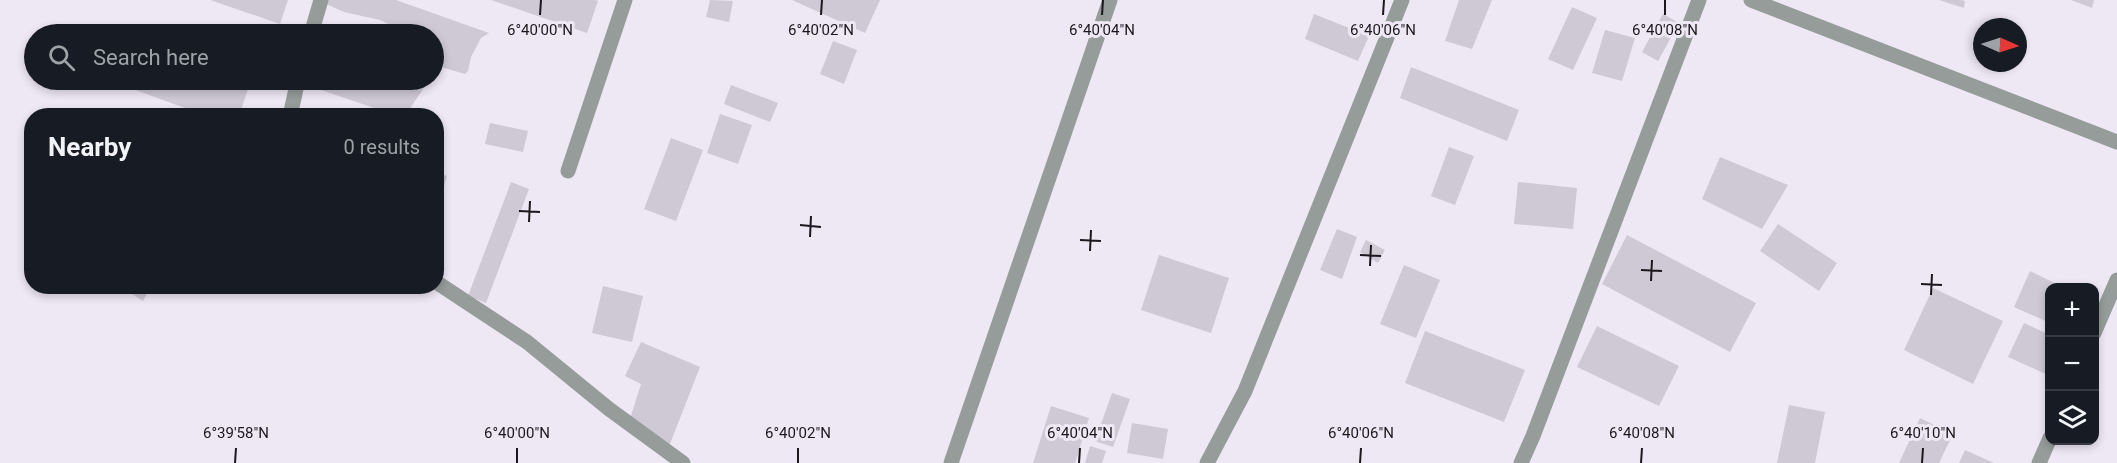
<!DOCTYPE html>
<html lang="en">
<head>
<meta charset="utf-8">
<style>
  body { margin:0; font-family:Roboto,sans-serif; background:#242831; color:#f1f3f6 }
  .controls { position:absolute; right:18px; bottom:18px; display:grid; overflow:hidden; border-radius:12px; box-shadow:0 3px 9px #0003 }
  .controls button { width:54px; height:54px; display:grid; place-items:center; padding:0; border:0; border-bottom:2px solid #363941; background:#171b24; color:#f1f3f6; font:30px sans-serif }
  .compass { position:absolute; left:1973px; top:18px; width:54px; height:54px; border-radius:50%; background:#171b24; box-shadow:0 3px 9px #0003; rotate:93deg }
  .list { margin:0; padding:0; list-style:none }
  h2 { display:flex; justify-content:space-between; align-items:center; height:78px; margin:0; padding:0 24px; font-size:26px }
  h2 small { font-size:20px; font-weight:400; color:#9ea1a6 }
  .icon { flex:none; width:33px; height:33px; fill:none; stroke:currentColor; stroke-width:2; stroke-linecap:round; stroke-linejoin:round }
  .map { position:relative; flex:none; width:2117px; height:463px; overflow:hidden }
  .search { position:absolute; background:#171b24; box-shadow:0 3px 9px #0003; left:24px; top:24px; width:420px; height:66px; display:flex; align-items:center; gap:15px; box-sizing:border-box; padding:0 21px; border-radius:33px; color:#9ea1a6; font-size:22px }
  .panel { position:absolute; background:#171b24; box-shadow:0 3px 9px #0003; left:24px; top:108px; width:420px; height:186px; border-radius:24px }
  .map>svg:first-child { display:block }
</style>
</head>
<body>
<div class="map">
<svg width="2117" height="463" viewBox="0 0 2117 463">
  <rect width="100%" height="100%" fill="#eee8f5"/>
  <path fill="#cec9d5" d="M 210,0 L 288,0 L 280,24 Z
    M 317,0 L 396,0 L 489,33 L 481,38 L 471,57 L 468,71 L 465,74 L 434,65 L 437,47 L 434,46 L 434,34 L 408,34 L 380,20 L 344,12 Z
    M 491,0 L 595,0 L 598,1 L 587,33 Z
    M 710,0 L 733,1 L 729,22 L 706,17 Z
    M 792,0 L 880,0 L 865,33 Z
    M 1459,0 L 1492,0 L 1472,49 L 1445,41 Z
    M 1939,0 L 1961,0 L 1965,1 L 1964,8 Z
    M 2071,0 L 2094,0 L 2092,8 Z
    M 1572,7 L 1597,18 L 1573,70 L 1548,59 Z
    M 1314,14 L 1369,36 L 1358,61 L 1305,39 Z
    M 1663,14 L 1679,23 L 1658,61 L 1642,52 Z
    M 1605,30 L 1635,38 L 1622,81 L 1592,73 Z
    M 833,41 L 857,50 L 844,84 L 820,74 Z
    M 1411,67 L 1519,110 L 1507,141 L 1400,98 Z
    M 121,80 L 240,80 L 250,83 L 239,116 L 207,116 L 119,84 Z
    M 306,80 L 345,80 L 351,82 L 353,80 L 429,80 L 405,116 L 398,116 L 306,85 Z
    M 731,85 L 778,103 L 770,122 L 724,104 Z
    M 720,114 L 752,125 L 738,164 L 707,153 Z
    M 490,123 L 528,131 L 523,152 L 485,144 Z
    M 671,138 L 703,150 L 676,221 L 644,209 Z
    M 1449,147 L 1474,156 L 1455,205 L 1431,196 Z
    M 1720,157 L 1788,185 L 1762,229 L 1702,199 Z
    M 436,172 L 447,176 L 437,209 L 436,209 Z
    M 511,182 L 529,189 L 486,303 L 468,296 Z
    M 1518,182 L 1577,188 L 1573,229 L 1514,224 Z
    M 1778,224 L 1837,263 L 1819,291 L 1760,251 Z
    M 1337,229 L 1357,237 L 1342,279 L 1320,270 Z
    M 1627,235 L 1756,303 L 1730,352 L 1602,284 Z
    M 1366,240 L 1385,250 L 1378,263 L 1360,252 Z
    M 1159,255 L 1229,278 L 1211,333 L 1141,310 Z
    M 1404,265 L 1440,280 L 1416,338 L 1380,324 Z
    M 2030,271 L 2065,288 L 2050,288 L 2050,323 L 2014,307 Z
    M 120,286 L 151,286 L 143,301 Z
    M 603,286 L 643,296 L 632,342 L 592,333 Z
    M 1933,288 L 2003,321 L 1973,384 L 1904,350 Z
    M 2024,323 L 2050,335 L 2050,376 L 2008,357 Z
    M 1597,326 L 1679,366 L 1659,406 L 1577,367 Z
    M 1425,331 L 1525,370 L 1504,422 L 1405,383 Z
    M 641,342 L 700,367 L 668,449 L 629,422 L 641,384 L 625,376 Z
    M 1112,393 L 1130,399 L 1113,447 L 1095,441 Z
    M 1789,405 L 1825,412 L 1815,463 L 1777,463 Z
    M 1051,406 L 1089,418 L 1075,463 L 1033,463 Z
    M 1920,418 L 1953,434 L 1939,463 L 1899,463 Z
    M 1132,423 L 1168,429 L 1163,459 L 1127,453 Z
    M 1090,446 L 1106,451 L 1102,463 L 1085,463 Z
    M 1965,450 L 1994,463 L 1959,463 Z"/>
  <g fill="none" stroke-linecap="round" stroke-linejoin="round">
    <path stroke="#959c9a" stroke-width="15" d="M 1751,0 L 2117,142
      M 311,34 L 321,0
      M 290,116 L 298,80
      M 568,171 L 625,0
      M 436,282 L 527,342 L 609,409 L 683,463
      M 2094,333 L 2117,280
      M 951,463 L 1110,0
      M 1207,463 L 1245,391 L 1402,0
      M 1521,463 L 1533,436 L 1699,0
      M 2039,463 L 2050,438"/>
  </g>
  <path fill="none" stroke="#1a181d" stroke-width="2" d="M 540,15 L 541,0M 821,15 L 822,0M 1102,15 L 1103,0M 1383,15 L 1384,0M 1665,15 L 1665,0M 519,211 L 540,212M 529,222 L 530,201M 800,225 L 821,227M 810,237 L 811,216M 1080,240 L 1101,241M 1090,251 L 1091,230M 1360,255 L 1381,256M 1370,266 L 1371,245M 1641,270 L 1662,271M 1651,281 L 1652,260M 1921,284 L 1942,285M 1931,295 L 1932,274M 235,463 L 236,448M 517,463 L 517,448M 798,463 L 798,448M 1079,463 L 1080,448M 1360,463 L 1361,448M 1641,463 L 1642,448M 1922,463 L 1923,448"/>
  <g font-size="15" text-anchor="middle" fill="#1a181d" stroke="#eee8f5" stroke-width="6" stroke-linejoin="round" paint-order="stroke">
    <text x="540" y="35">6°40'00"N</text>
    <text x="821" y="35">6°40'02"N</text>
    <text x="1102" y="35">6°40'04"N</text>
    <text x="1383" y="35">6°40'06"N</text>
    <text x="1665" y="35">6°40'08"N</text>
    <text x="236" y="438">6°39'58"N</text>
    <text x="517" y="438">6°40'00"N</text>
    <text x="798" y="438">6°40'02"N</text>
    <text x="1080" y="438">6°40'04"N</text>
    <text x="1361" y="438">6°40'06"N</text>
    <text x="1642" y="438">6°40'08"N</text>
    <text x="1923" y="438">6°40'10"N</text>
  </g>
</svg>
<div class="controls">
<button>+</button>
<button>−</button>
<button><svg class="icon" aria-label="layers" viewBox="0 0 24 24"><path d="M12 4l9 5-9 5-9-5zM3 14l9 5 9-5"/></svg></button>
</div>
<svg class="compass" viewBox="-18 -18 36 36"><path d="M0-13l5 13h-10z" fill="#e53935"/><path d="M0 13l5-13h-10z" fill="#9ea1a6"/></svg>
<div class="search"><svg class="icon" aria-label="search" viewBox="0 0 24 24"><circle cx="10" cy="10" r="6"/><path d="M15 15l6 6"/></svg>Search here</div>
<section class="panel">
<h2>Nearby<small>0 results</small></h2>
<ul class="list">
</ul>
</section>
</div>
</body>
</html>
